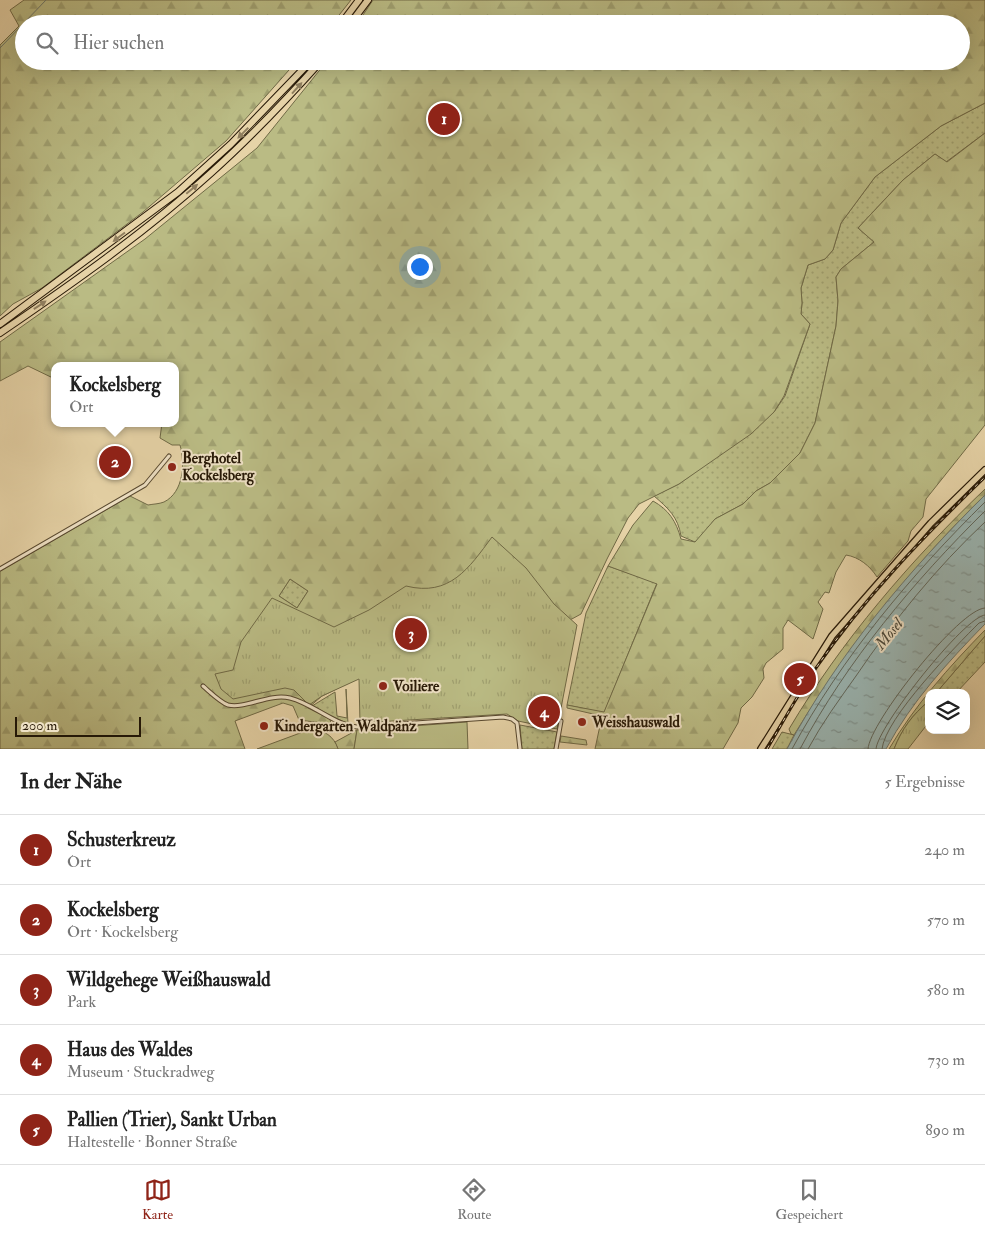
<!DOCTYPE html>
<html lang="de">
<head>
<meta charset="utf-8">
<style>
  body { margin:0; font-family:"IM FELL Double Pica",serif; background:#f6f6f6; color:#222 }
  .controls { position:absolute; right:15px; bottom:15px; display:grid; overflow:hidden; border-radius:10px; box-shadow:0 5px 20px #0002 }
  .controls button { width:45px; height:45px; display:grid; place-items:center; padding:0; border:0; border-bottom:1px solid #e0e0e0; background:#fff; color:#222; font:25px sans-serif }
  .scale { position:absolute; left:15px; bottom:12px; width:126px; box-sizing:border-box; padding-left:5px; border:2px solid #271907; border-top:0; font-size:14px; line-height:18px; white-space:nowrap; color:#271907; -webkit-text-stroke:4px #efe2c6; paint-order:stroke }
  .you { position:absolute; left:419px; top:266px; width:18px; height:18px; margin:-12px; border:4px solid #fff; border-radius:50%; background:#1a73e8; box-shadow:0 0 0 8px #1a73e833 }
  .badge { display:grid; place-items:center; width:32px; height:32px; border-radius:50%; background:#8f2418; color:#fff; font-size:16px; font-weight:700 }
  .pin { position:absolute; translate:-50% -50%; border:2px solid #fff; box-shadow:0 1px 5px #0006 }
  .popup { position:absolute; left:51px; top:362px; width:128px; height:65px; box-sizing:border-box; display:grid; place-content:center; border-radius:10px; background:#fff; filter:drop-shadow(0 1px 4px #0005); font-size:16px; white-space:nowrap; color:#767676 }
  .popup b { font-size:19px; color:#222 }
  .popup::after { content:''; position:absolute; left:50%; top:100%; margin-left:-10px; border:10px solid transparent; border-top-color:#fff }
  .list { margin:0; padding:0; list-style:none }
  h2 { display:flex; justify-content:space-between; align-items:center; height:65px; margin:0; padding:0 20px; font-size:21px }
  h2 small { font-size:16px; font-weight:400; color:#767676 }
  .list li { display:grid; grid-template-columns:32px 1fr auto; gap:15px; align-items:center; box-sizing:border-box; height:70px; padding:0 20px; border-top:1px solid #e0e0e0 }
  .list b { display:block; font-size:19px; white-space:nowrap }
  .list p { margin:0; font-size:16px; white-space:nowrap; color:#767676 }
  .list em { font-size:16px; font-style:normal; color:#767676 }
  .icon { flex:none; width:28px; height:28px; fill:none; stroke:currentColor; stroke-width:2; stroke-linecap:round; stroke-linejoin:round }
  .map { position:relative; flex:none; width:985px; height:749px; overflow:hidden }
  .search { position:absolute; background:#fff; box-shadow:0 5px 20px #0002; left:15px; right:15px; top:15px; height:55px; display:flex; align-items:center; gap:12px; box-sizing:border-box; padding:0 18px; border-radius:28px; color:#767676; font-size:19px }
  .sheet { height:415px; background:#fff }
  nav { display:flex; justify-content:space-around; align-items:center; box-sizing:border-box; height:70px; border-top:1px solid #e0e0e0; background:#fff; font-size:14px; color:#767676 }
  nav a { display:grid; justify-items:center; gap:2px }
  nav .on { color:#8f2418 }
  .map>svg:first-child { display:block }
</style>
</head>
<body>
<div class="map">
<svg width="985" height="749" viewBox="0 0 985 749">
  <defs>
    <pattern id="grass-dots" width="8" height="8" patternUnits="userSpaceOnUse" patternTransform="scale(1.25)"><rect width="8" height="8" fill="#babb84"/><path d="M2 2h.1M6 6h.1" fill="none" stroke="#a0a070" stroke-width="1.8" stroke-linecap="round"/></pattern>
    <pattern id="forest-firs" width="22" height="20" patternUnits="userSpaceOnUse" patternTransform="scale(1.25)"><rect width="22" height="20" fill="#babb84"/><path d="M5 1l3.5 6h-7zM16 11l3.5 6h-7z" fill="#a0a070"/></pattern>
    <pattern id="park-tufts" width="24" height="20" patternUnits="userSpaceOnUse" patternTransform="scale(1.25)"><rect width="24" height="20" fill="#babb84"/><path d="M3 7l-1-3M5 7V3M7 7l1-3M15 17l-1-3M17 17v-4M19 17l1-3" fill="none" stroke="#a0a070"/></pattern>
    <pattern id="water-ripples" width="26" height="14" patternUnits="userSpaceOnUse" patternTransform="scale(1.25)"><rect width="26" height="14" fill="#9ab5b2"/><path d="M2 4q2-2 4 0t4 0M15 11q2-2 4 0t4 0" fill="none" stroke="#7e928f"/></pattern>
  </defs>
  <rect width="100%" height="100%" fill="#e6d3a7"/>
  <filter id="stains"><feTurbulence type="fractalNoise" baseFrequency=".004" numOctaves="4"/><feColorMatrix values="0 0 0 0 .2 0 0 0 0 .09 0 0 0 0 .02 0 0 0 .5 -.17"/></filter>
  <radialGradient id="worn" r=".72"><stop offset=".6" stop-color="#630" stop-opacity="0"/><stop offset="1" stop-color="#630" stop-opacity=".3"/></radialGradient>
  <path fill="url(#grass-dots)" stroke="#706a46" d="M 985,103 L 985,133 L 946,162 L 935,154 L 903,180 L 858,228 L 874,242 L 841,269 L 836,277 L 838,301 L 836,326 L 815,423 L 800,453 L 770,483 L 756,491 L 743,504 L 715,519 L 700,539 L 695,542 L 681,536 C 678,517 668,508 654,496 L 679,484 L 774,412 L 785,396 L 810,324 L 801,314 L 802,303 L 801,288 L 808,265 L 825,259 L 833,250 L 841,223 L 875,177 L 941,126 Z
    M 608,566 L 657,583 L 604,713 L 567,705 L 586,613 Z
    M 290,579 L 308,591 L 297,608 L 279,596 Z
    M 985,636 L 985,662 L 956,693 L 936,693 Z
    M 346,689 L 348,724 L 312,706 L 335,692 L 337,716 L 347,718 Z
    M 520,725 L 557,732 L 554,749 L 522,749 Z
    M 782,732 L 794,735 L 787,749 L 772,749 Z"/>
  <path fill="url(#forest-firs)" stroke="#706a46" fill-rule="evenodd" d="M 24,0 L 351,0 L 332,24 L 24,24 L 24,61 L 297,61 L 226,141 L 143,212 L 42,288 L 13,304 L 0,316 L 0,45 L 19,26 L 10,10 Z
    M 373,0 L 985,0 L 985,103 L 941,126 L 875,177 L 841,223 L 833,250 L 825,259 L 808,265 L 801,288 L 802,303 L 801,314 L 810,324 L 784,396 L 774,412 L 751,434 L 679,484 L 639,504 L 628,518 L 607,559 L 581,614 L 559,626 L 359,678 L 322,696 L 308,708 L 330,719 L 331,724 L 299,720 L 293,706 L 283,703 L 235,721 L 245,749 L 0,749 L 0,571 L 130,496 L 148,505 C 153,504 159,504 164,502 C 184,492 185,463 180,445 L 172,445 L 160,438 L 162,423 L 175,423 L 175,395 L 178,391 L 175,389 L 175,366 L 55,366 L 55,379 L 28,366 L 0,381 L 0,342 L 145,239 L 257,148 L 327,61 L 961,61 L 961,24 L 357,24 ZM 290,579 L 308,591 L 297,608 L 279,596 Z
    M 985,133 L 985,425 L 926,499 L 923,517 L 911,531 L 908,541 L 877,577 C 870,566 859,557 846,555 L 836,572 L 829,593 L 825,592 L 818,602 L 823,609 L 813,639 L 788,620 L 783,628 L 783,649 L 766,663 L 763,669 L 764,678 L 752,697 L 741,708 L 738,723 L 723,749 L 595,749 L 602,716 L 567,708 L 567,705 L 604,712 L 657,584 L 608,566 L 633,525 L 653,501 C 669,510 676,521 681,539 L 695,542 L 715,519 L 743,504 L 756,491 L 770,483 L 800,453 L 815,423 L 836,326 L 838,301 L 836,277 L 841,269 L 874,242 L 858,228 L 903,180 L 935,154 L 947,162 Z
    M 985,489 L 985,495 C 911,567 848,647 794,735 L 791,734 L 789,729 C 842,640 910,561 985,489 Z
    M 985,630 L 985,636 L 936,693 L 929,693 L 929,701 C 912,715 902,729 894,749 L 889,749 C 915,705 949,667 985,630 Z
    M 357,730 L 354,749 L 338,749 L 335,742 Z
    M 561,736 L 586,740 L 587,745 L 560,742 Z"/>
  <path fill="url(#park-tufts)" stroke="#706a46" d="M 492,537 L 526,568 L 554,604 L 577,625 L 557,729 L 518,721 L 507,714 L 360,723 L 359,679 L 322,696 L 309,705 L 294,690 L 285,688 L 233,699 L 221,689 L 215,674 L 233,670 L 241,642 L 272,598 L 334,627 L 369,610 L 406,586 C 450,597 469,568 492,537 Z
    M 929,701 L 929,722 L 908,749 L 894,749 C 902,729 912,715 929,701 Z"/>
  <path fill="#babb84" stroke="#706a46" d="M 467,722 L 468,749 L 354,749 L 357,730 Z
    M 311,729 C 324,730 334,736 338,749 L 257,749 Z"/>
  <path fill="url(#water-ripples)" stroke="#6c776e" d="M 985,495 L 985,624 C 947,663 912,701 886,749 L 787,749 C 838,654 908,571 985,495 Z"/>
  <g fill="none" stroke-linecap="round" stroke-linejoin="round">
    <path stroke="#60675c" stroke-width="1" d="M 792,749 C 842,657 911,575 985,502
      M 800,749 C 847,661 914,581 985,511
      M 808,749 C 822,723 839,700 856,676 C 894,620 936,568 985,522
      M 868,749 C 869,723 960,608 985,608
      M 876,749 C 877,727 965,616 985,615
      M 882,749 C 885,718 956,646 979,623 L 985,621"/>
    <path stroke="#6c776e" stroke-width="1" d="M 0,48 L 46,0"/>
    <g stroke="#57482f" stroke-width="5">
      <path id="street" d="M 0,569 L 145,485 L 169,456
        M 203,686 C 210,692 220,702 228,705 C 246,709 269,693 290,698 C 314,704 332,724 357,727 L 503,717 L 512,719 L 517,723 L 520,749
        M 556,749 L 561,721"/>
    </g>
    <g stroke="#271907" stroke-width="8">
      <path id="primary" d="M 761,749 L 832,636 L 931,523 L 985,470"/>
    </g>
    <g stroke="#271907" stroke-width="8">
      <path id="highway" d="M 341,24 L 359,0
        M 350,24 L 368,0
        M 0,324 L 178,192 L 231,144 L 311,61
        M 0,333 C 73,283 146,232 212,172 C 251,137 286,100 321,61"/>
    </g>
    <use href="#street" stroke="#efe2c6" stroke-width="3"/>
    <use href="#primary" stroke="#e6d3a7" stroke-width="5.5"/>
    <use href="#highway" stroke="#e6d3a7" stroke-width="6"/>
    <g stroke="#271907" stroke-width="3">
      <path id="rail" d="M 767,749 C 783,722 798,694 816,668 C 864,598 924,536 985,477"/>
    </g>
    <use href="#rail" stroke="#efe2c6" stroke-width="1" stroke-dasharray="4" stroke-linecap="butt"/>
  </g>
  <defs><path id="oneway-solid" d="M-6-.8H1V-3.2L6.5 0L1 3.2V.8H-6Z" transform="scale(1.25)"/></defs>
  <g fill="#907f5f">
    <use href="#oneway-solid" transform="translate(297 88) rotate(-48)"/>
    <use href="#oneway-solid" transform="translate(243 133) rotate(135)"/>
    <use href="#oneway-solid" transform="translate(192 189) rotate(-40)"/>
    <use href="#oneway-solid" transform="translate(119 237) rotate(143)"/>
    <use href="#oneway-solid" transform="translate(40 305) rotate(-34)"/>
  </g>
  <g fill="#8f2418" stroke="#efe2c6" stroke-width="2">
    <circle cx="172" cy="467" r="5"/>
    <circle cx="383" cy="686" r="5"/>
    <circle cx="582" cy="722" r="5"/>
    <circle cx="264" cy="726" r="5"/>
  </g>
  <g text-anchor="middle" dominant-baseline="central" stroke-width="4" stroke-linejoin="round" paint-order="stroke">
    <g font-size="15" font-weight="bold" fill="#271907" stroke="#efe2c6" text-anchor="start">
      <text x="182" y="458">Berghotel<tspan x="182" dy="17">Kockelsberg</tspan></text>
      <text x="393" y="686">Voiliere</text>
      <text x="592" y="722">Weisshauswald</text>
      <text x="274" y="726">Kindergarten Waldpänz</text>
    </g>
    <g font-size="16" font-style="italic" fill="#4a483a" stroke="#efe2c6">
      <text transform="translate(889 634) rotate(-51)">Mosel</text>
    </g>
  </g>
  <rect width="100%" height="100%" filter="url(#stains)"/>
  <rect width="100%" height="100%" fill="url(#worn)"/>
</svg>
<div class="controls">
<button><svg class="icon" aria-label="layers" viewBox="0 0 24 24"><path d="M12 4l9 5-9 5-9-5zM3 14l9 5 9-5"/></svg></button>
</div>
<div class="scale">200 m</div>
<div class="you"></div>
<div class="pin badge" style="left:444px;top:119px">1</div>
<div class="pin badge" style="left:115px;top:462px">2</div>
<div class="popup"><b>Kockelsberg</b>Ort</div>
<div class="pin badge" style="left:411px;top:634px">3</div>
<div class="pin badge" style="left:544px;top:712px">4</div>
<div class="pin badge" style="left:800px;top:679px">5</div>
<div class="search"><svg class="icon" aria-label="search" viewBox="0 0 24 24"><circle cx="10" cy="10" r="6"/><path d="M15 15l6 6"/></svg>Hier suchen</div>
</div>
<section class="sheet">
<h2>In der Nähe<small>5 Ergebnisse</small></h2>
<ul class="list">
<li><span class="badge">1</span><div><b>Schusterkreuz</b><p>Ort</p></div><em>240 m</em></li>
<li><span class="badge">2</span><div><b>Kockelsberg</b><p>Ort · Kockelsberg</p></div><em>570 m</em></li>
<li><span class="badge">3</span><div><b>Wildgehege Weißhauswald</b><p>Park</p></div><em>580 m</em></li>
<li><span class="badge">4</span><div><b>Haus des Waldes</b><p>Museum · Stuckradweg</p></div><em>730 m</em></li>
<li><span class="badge">5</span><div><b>Pallien (Trier), Sankt Urban</b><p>Haltestelle · Bonner Straße</p></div><em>890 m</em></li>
</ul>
</section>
<nav>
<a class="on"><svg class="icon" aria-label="map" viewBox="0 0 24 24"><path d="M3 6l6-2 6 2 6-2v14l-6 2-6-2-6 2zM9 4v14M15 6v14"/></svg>Karte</a>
<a><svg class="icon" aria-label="directions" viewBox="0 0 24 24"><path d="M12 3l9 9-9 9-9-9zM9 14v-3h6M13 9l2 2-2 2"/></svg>Route</a>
<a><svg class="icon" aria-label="saved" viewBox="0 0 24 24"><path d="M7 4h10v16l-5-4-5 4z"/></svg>Gespeichert</a>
</nav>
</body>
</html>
